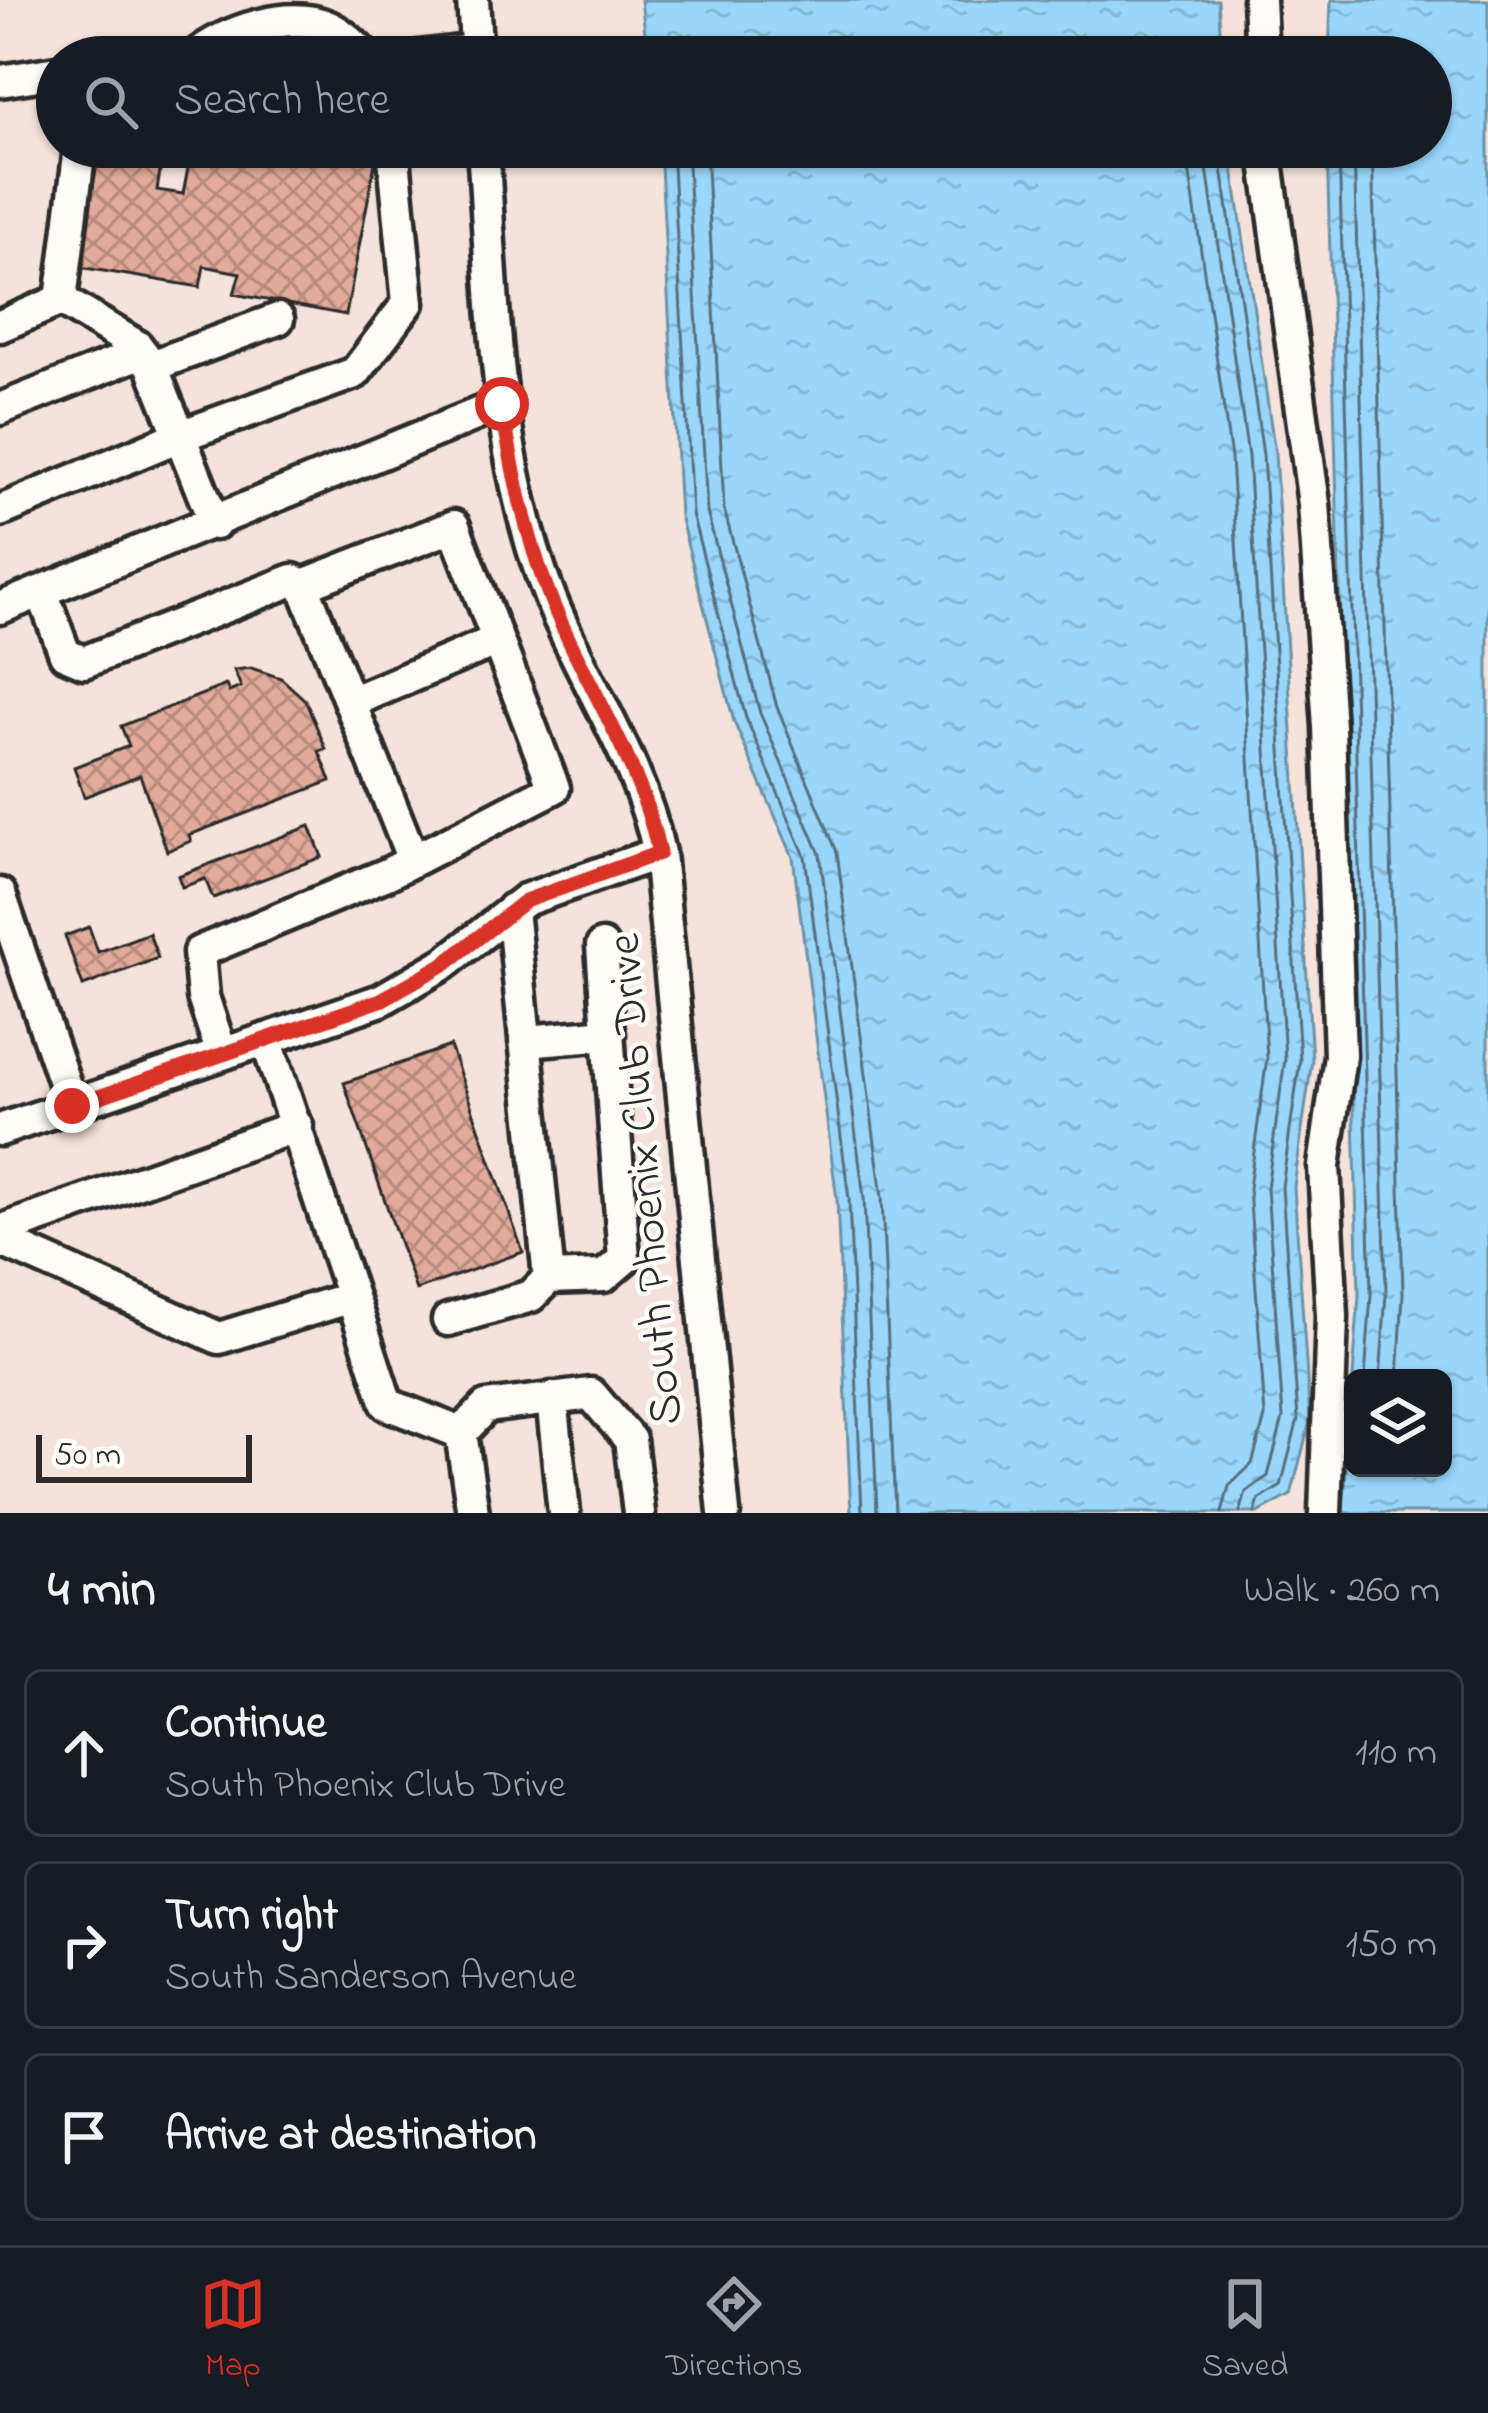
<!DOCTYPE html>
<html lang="en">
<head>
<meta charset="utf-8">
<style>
  body { margin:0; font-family:"Indie Flower",sans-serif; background:#242831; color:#f1f3f6 }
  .controls { position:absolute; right:36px; bottom:36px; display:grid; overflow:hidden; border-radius:18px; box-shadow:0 3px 9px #0004 }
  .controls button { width:108px; height:108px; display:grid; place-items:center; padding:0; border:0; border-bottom:3px solid #363941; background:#171b24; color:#f1f3f6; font:60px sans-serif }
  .scale { position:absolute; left:36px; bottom:30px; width:216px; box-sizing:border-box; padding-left:12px; border:6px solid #2b2b2b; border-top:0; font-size:33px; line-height:42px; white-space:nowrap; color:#2b2b2b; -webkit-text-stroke:9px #fdfcf7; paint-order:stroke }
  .stop { position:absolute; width:36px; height:36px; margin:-27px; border:9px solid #d93025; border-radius:50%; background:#fff }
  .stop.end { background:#d93025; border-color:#fff; box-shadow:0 3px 12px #0008 }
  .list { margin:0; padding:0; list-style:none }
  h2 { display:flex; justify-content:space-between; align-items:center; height:156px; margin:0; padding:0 48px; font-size:51px }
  h2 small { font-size:39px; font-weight:400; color:#9ea1a6 }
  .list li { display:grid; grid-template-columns:78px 1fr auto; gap:36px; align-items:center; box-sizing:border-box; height:168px; margin:0 24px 24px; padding:0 24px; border:3px solid #363941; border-radius:18px }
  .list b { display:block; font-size:45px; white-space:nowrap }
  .list p { margin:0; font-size:39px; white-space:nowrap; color:#9ea1a6 }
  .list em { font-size:39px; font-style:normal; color:#9ea1a6 }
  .icon { flex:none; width:66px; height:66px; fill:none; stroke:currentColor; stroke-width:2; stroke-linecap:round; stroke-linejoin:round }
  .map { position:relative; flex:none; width:1488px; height:1513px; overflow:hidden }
  .search { position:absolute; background:#171b24; box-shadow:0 3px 9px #0004; left:36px; right:36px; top:36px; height:132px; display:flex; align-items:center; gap:30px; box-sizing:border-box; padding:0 42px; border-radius:66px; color:#9ea1a6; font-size:45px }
  .sheet { height:732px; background:#171b24 }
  nav { display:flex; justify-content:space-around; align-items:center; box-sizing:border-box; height:168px; border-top:3px solid #363941; background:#171b24; font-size:33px; color:#9ea1a6 }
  nav a { display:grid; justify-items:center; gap:6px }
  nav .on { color:#d93025 }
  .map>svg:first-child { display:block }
</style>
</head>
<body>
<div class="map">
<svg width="1488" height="1513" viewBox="0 0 1488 1513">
  <defs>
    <pattern id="water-ripples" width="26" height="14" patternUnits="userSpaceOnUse" patternTransform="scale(3)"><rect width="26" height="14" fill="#99d6fa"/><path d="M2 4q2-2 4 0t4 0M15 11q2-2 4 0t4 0" fill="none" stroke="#84b8d6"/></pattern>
    <pattern id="building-cross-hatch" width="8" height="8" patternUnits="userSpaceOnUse" patternTransform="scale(3)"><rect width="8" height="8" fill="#e2aa9a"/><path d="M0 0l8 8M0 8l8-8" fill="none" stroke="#b78b7e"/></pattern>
  </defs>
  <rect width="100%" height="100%" fill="#f5e3db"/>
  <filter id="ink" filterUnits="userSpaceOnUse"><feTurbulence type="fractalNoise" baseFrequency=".00833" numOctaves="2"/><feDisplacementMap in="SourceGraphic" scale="24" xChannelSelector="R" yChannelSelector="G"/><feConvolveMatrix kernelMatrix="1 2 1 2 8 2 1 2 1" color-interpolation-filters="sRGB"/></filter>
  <g filter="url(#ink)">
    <path fill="url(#water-ripples)" stroke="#6d92a7" stroke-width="3" fill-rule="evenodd" d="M 641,0 L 1218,0 L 1222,57 L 648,57 Z
      M 1331,0 L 1488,0 L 1488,1513 L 1343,1513 L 1359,1295 L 1327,147 L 1431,147 L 1431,57 L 1329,57 ZM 1353,1378 L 1443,1378 L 1443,1468 L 1353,1468 Z
      M 660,147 L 1230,147 L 1275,453 L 1312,1060 L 1294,1187 L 1310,1421 L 1291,1495 L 1258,1513 L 851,1513 L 837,1200 L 793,857 L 734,722 L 680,516 Z"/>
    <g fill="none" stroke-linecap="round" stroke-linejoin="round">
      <path stroke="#576f7e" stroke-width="3" d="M 672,147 L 692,514 L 746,718 L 805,856 L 849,1199 L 862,1513
        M 687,147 L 707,512 L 760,713 L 820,854 L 864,1198 L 877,1513
        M 706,147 L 724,509 L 777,707 L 837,852 L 882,1197 L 895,1513
        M 1186,147 L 1231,458 L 1267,1058 L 1249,1188 L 1265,1417 L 1252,1464 L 1229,1486 L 1222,1513
        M 1204,147 L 1248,456 L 1285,1059 L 1267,1188 L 1283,1418 L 1268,1476 L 1246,1492 L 1240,1513
        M 1219,147 L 1263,455 L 1300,1060 L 1282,1187 L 1298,1419 L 1281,1486 L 1259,1500 L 1255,1513
        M 1339,147 L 1371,1295 L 1365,1378
        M 1354,147 L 1386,1294 L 1380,1378
        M 1372,147 L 1403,1294 L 1398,1378"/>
    </g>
    <path fill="url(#building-cross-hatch)" stroke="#2b2b2b" stroke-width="3" d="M 313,41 L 315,57 L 255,57 L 255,47 Z
      M 100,147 L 164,147 L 157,190 L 183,194 L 192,147 L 378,147 L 346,315 L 234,294 L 240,273 L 204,266 L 200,287 L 79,267 Z
      M 251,668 L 281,678 L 305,700 L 326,749 L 319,751 L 331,781 L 189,835 L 191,841 L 167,851 L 140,775 L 84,797 L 74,767 L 129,746 L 121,726 L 226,685 L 229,692 L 241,687 L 234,670 Z
      M 310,826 L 322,857 L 213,898 L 205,879 L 182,887 L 178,876 Z
      M 89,927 L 98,952 L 149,933 L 158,958 L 83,986 L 65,936 Z
      M 450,1046 L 523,1252 L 416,1290 L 344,1083 Z"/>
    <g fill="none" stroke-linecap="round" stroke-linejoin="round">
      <g stroke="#2b2b2b" stroke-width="39">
        <path id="minor" d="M 473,0 L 477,57
          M 1259,0 L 1262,57
          M 194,57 C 226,31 289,9 329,27 C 344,34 355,46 366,57
          M 418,57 L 476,50
          M 0,81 L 57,72
          M 80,147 L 61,300 L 137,346 L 152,366 L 215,524
          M 483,147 C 494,299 493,456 551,600 C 586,686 640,761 659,853 L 724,1513
          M 1265,147 L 1314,504 L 1329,727 L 1340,1056 L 1324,1166 L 1332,1316 L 1325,1513
          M 0,326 L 61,300
          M 152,366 L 278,319
          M 0,409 L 140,353
          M 0,511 L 177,437 L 355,373 L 408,303 L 393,147
          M 42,592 L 65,654 L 84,662 L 293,580 L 303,585 L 413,860
          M 0,608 L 502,404
          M 353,701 L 495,641
          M 0,894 L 72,1106
          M 525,1041 L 609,1034
          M 222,1054 L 203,997 L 199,952 L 387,874 L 554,788 L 454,526 L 303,585
          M 0,1130 L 381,1000 L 445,963 L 525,900 L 659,853
          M 0,1231 L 297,1126
          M 0,1240 L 219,1338 L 352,1297 L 266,1039
          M 549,1278 L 604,1276 L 624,1259 L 602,946
          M 352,1297 L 387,1404 L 461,1433
          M 448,1320 L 531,1296 L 549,1278 L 512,909
          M 552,1398 L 564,1513
          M 473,1513 L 461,1433 L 486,1407 L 591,1394 L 630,1440 L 639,1513"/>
      </g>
      <use href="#minor" stroke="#fdfcf7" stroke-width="30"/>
    </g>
  </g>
  <g fill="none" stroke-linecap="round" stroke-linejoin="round" filter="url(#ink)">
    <path stroke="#d93025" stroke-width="15" d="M 72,1106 L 381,1000 L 446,963 L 525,901 L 659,853 C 640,760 586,686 551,600 C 526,537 512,471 502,404"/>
  </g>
  <g text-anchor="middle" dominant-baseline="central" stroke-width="9" stroke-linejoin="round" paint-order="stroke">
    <g font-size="48" fill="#2b2b2b" stroke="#fdfcf7">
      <text transform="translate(647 1179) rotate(-95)">South Phoenix Club Drive</text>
    </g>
  </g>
</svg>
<div class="controls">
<button><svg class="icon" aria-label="layers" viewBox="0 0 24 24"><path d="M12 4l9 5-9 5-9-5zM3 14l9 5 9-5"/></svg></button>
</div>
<div class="scale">50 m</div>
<div class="stop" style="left:502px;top:404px"></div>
<div class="stop end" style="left:72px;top:1106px"></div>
<div class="search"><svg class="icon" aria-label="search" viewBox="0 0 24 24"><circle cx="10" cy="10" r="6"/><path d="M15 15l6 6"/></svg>Search here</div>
</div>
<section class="sheet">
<h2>4 min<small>Walk · 260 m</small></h2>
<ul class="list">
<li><svg class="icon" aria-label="ahead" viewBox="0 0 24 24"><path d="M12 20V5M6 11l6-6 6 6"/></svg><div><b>Continue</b><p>South Phoenix Club Drive</p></div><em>110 m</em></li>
<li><svg class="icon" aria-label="right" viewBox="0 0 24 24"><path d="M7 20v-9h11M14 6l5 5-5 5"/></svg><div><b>Turn right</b><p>South Sanderson Avenue</p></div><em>150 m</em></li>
<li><svg class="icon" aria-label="arrive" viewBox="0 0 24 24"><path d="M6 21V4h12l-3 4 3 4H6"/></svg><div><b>Arrive at destination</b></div></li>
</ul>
</section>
<nav>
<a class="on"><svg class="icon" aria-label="map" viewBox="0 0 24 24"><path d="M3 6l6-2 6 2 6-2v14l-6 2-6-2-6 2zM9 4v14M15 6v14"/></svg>Map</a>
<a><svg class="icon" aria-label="directions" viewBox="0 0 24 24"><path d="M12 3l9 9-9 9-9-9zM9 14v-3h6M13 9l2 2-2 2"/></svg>Directions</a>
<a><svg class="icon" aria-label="saved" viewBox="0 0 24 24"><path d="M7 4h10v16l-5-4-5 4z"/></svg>Saved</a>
</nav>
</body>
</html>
